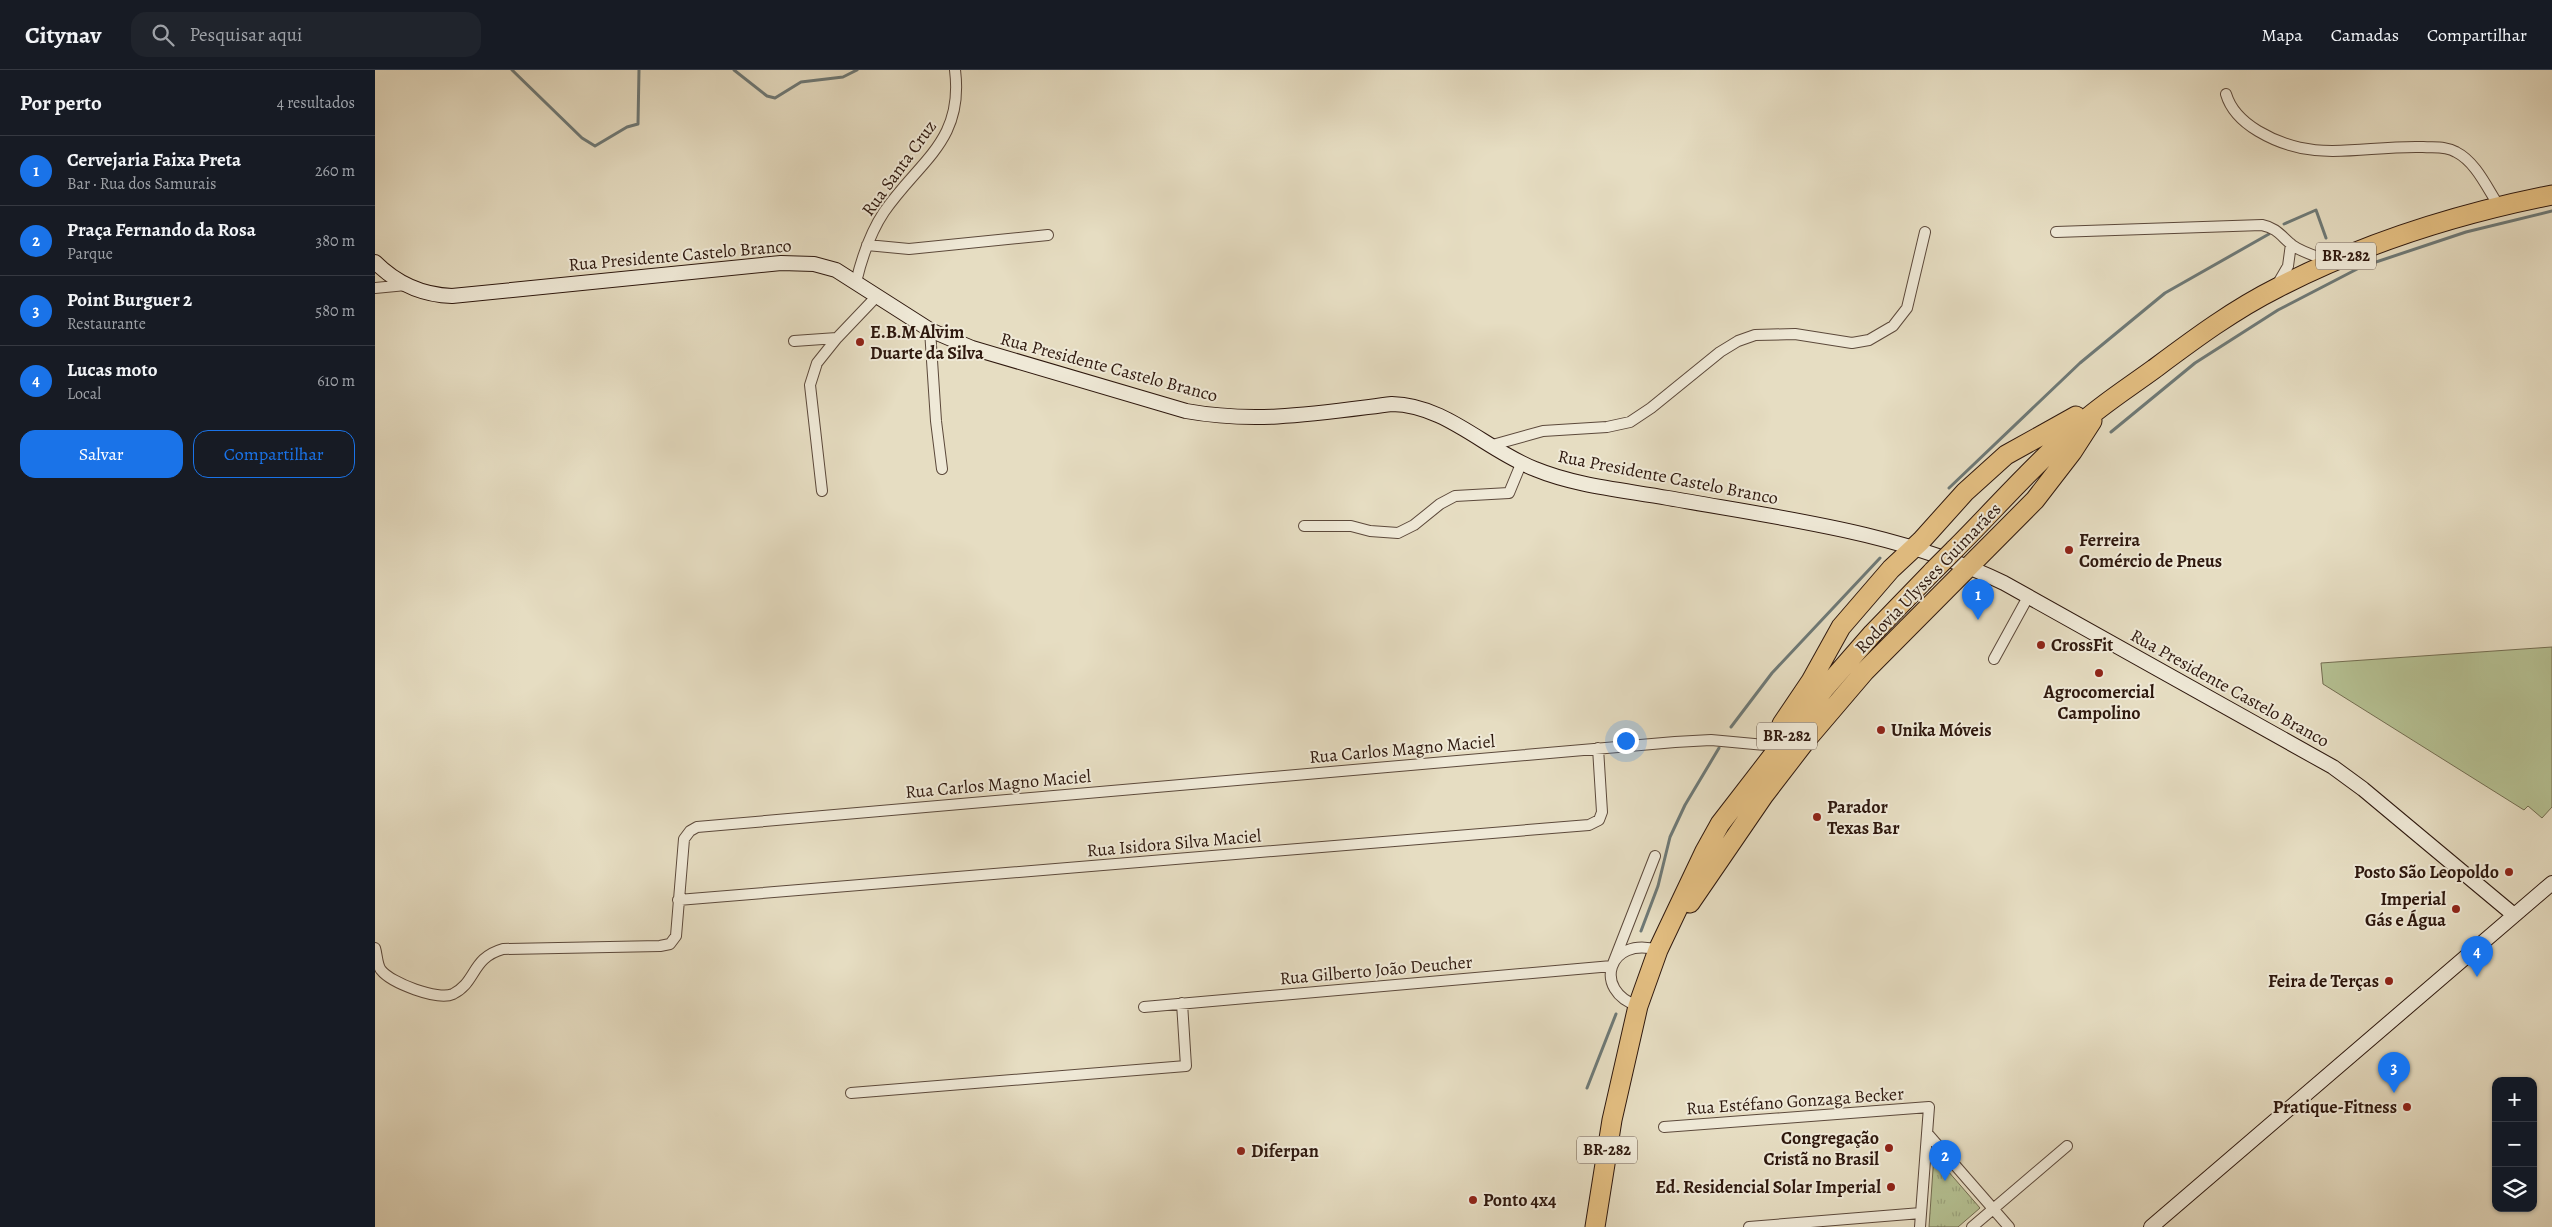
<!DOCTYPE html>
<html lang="pt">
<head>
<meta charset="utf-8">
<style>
  body { margin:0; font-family:Alegreya,serif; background:#20242c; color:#f1f3f6 }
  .controls { position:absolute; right:15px; bottom:15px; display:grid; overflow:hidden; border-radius:10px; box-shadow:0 1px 4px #0004 }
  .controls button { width:45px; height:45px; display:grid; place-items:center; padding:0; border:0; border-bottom:1px solid #363941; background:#171b24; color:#f1f3f6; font:25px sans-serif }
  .you { position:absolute; left:1250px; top:670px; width:18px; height:18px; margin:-12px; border:4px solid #fff; border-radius:50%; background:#1a73e8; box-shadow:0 0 0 8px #1a73e833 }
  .badge { display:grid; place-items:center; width:32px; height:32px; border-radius:50%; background:#1a73e8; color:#fff; font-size:16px; font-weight:700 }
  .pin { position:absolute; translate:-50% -41px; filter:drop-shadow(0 1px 2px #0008) }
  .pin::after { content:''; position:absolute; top:26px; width:18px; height:15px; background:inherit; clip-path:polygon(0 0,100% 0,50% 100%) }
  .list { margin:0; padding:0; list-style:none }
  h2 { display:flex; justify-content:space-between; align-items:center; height:65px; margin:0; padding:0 20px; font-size:21px }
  h2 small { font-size:16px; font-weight:400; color:#9ea1a6 }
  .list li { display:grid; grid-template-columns:32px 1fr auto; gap:15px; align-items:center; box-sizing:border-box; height:70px; padding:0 20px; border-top:1px solid #363941 }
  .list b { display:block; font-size:19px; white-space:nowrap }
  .list p { margin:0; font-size:16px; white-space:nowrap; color:#9ea1a6 }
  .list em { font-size:16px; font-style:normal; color:#9ea1a6 }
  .actions { display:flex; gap:10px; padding:15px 20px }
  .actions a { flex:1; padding:11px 0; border:1px solid #1a73e8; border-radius:15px; text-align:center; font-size:18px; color:#1a73e8 }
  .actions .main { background:#1a73e8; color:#fff }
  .icon { flex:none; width:28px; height:28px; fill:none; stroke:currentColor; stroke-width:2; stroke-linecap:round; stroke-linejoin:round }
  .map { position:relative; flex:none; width:2177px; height:1157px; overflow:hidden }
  header { display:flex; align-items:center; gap:30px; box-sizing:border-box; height:70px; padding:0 25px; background:#171b24; border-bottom:1px solid #363941 }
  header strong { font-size:24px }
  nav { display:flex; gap:28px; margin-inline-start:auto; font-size:18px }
  .search { width:350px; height:45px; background:#20242c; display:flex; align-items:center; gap:12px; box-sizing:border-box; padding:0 18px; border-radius:15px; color:#9ea1a6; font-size:19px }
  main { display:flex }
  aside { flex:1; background:#171b24 }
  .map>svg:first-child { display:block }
</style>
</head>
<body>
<header>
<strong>Citynav</strong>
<div class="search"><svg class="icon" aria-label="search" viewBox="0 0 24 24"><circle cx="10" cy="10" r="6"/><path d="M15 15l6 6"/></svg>Pesquisar aqui</div>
<nav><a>Mapa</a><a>Camadas</a><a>Compartilhar</a></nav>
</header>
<main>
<aside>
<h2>Por perto<small>4 resultados</small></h2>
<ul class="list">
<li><span class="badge">1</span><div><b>Cervejaria Faixa Preta</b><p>Bar · Rua dos Samurais</p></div><em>260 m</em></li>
<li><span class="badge">2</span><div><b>Praça Fernando da Rosa</b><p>Parque</p></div><em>380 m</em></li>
<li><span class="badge">3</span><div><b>Point Burguer 2</b><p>Restaurante</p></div><em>580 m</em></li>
<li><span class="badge">4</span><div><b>Lucas moto</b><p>Local</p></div><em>610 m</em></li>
</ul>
<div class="actions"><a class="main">Salvar</a><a>Compartilhar</a></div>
</aside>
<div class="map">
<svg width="2177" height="1157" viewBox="0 0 2177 1157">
  <defs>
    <pattern id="park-tufts" width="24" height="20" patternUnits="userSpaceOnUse" patternTransform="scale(1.25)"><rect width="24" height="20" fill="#b5c193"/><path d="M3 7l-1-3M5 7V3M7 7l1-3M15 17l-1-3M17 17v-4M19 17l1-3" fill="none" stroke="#9ca57e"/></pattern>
  </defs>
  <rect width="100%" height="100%" fill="#e6ddc2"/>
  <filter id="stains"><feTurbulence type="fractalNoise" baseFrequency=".004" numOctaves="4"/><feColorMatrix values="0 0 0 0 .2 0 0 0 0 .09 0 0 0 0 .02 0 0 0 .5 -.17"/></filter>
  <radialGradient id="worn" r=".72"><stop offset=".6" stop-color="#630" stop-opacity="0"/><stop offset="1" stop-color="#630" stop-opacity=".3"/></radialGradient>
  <path fill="#b5c193" stroke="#726c50" d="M 2177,577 L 2177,737 L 2167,748 L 2153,736 L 2149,740 L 1948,614 L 1946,593 Z"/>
  <path fill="url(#park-tufts)" stroke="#726c50" d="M 1559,1085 L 1605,1138 L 1583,1157 L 1554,1157 Z"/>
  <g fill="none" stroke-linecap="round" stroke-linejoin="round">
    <path stroke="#6e7976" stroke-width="3" d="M 137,0 L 207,68 L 220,76 L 252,57 L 263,54 L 264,0
      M 359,0 L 392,26 L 400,28 L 426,12 L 468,7 L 482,0
      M 1909,154 L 1941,140 L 1951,168
      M 1736,362 L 1820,293 L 1903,240 L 1986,197 L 2091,162 L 2177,141
      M 1574,418 L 1705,293 L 1790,223 L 1894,164
      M 1356,657 L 1397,603 L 1505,488
      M 1266,861 L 1283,816 L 1295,767 L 1310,735 L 1344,678
      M 1212,1018 L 1241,944"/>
    <g stroke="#5c493b" stroke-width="12">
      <path id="street" d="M 1851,24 C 1856,41 1868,52 1883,61 C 1940,95 1986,75 2048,77 C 2059,78 2071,76 2081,82 C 2101,92 2112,118 2124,136
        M 1681,162 L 1887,155 C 1902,158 1906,166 1917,175 C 1928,183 1944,187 1957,192
        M 492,175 L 534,179 L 673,165
        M 481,212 C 487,187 495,163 509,142 C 545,90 589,71 580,0
        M 1902,215 L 1913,196 L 1916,174
        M 0,218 L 31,215
        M 555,260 L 561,351 L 567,399
        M 419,271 L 462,268 L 502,226
        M 1114,376 L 1168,361 L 1232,357 L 1255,352 L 1276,338 L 1345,282 L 1363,271 L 1380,265 L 1420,264 L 1477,273 L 1494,270 L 1518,256 L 1532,238 L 1550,162
        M 447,421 L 435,315 L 442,293 L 462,268
        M 929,456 L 976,456 L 995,461 L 1023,463 L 1039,455 L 1065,434 L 1080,426 L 1134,423 L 1146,394
        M 1619,589 L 1653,527
        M 303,830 L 1214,755 L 1224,750 L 1227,742 L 1223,678
        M 0,878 C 2,884 2,895 6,900 C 16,913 63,931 78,924 C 102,912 96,888 128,879 L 285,876 L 295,874 L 301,866 L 309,769 L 315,761 L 322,757 L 1300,672 L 1336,670 L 1390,675
        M 1263,936 C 1217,921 1233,865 1283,880
        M 769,937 L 1237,896 L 1280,786
        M 476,1023 L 811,996 L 807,933
        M 1289,1057 L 1554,1037 L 1545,1157
        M 1552,1063 L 1634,1157
        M 1374,1157 L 1546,1143
        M 1597,1157 L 1692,1076"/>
    </g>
    <g stroke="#2e180e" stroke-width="16">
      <path id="secondary" d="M 0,192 C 21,213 47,225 77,226 L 406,193 L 439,194 L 461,200 L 555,260 L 597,278 L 811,341 C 883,354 945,343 1017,334 C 1071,335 1111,380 1160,399 C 1201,416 1249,420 1293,428 C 1405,448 1525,462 1629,513 L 1958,697 L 1988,719 L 2139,845
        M 1776,1157 L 2177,813"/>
    </g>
    <g stroke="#2e180e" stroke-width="21">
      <path id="highway" d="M 1580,479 C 1621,438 1659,394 1703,356 C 1726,335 1753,318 1779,299 C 1818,270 1858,240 1902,218 C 1989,173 2081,144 2177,125
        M 1407,654 L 1436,611 L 1466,557 L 1516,499 L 1546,471 L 1590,422 L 1631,385 L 1701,346
        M 1315,833 L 1389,725 L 1432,669 L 1490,601 L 1660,430 L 1697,382 L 1717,351
        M 1220,1157 L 1237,1050 L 1263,936 L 1283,880 L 1330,781 L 1345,754 L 1450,618 L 1498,563 L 1558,501"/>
    </g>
    <use href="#street" stroke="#efe9d7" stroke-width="10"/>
    <use href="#secondary" stroke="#efe9d7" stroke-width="14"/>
    <use href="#highway" stroke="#e3be81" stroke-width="19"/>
    <g stroke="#2e180e" stroke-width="21" stroke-linecap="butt">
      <path id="highway-bridge" d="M 1558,501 L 1580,479"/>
    </g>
    <use href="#highway-bridge" stroke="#e3be81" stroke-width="19"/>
  </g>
  <g fill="#8f2418" stroke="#efe9d7" stroke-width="2">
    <circle cx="485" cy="272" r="5"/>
    <circle cx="1694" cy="480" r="5"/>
    <circle cx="1666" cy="575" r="5"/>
    <circle cx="1724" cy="603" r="5"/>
    <circle cx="1506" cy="660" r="5"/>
    <circle cx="1442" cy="747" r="5"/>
    <circle cx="2134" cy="802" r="5"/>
    <circle cx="2081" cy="839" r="5"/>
    <circle cx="2014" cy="911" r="5"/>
    <circle cx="2032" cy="1037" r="5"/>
    <circle cx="1514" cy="1078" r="5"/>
    <circle cx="866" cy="1081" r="5"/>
    <circle cx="1516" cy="1117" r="5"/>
    <circle cx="1098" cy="1130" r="5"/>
  </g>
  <g text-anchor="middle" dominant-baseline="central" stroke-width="4" stroke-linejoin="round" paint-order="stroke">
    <g fill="#efe9d7" stroke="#68574a" stroke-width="1">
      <rect x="1941" y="172.5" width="60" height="27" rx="4"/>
      <rect x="1382" y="652.5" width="60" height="27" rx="4"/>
      <rect x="1202" y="1066.5" width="60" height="27" rx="4"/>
    </g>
    <g font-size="16" font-weight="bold" fill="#2e180e">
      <text x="1971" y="186">BR-282</text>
      <text x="1412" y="666">BR-282</text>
      <text x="1232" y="1080">BR-282</text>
    </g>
    <g font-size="18" fill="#2e180e" stroke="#efe9d7">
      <text transform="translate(524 98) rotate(-54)">Rua Santa Cruz</text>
      <text transform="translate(305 185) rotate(-5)">Rua Presidente Castelo Branco</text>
      <text transform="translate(734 297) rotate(15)">Rua Presidente Castelo Branco</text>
      <text transform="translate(1293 407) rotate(11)">Rua Presidente Castelo Branco</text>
      <text transform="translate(1553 508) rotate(-46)">Rodovia Ulysses Guimarães</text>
      <text transform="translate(1855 618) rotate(29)">Rua Presidente Castelo Branco</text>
      <text transform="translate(1027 679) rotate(-5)">Rua Carlos Magno Maciel</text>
      <text transform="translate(623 714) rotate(-5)">Rua Carlos Magno Maciel</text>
      <text transform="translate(799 773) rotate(-5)">Rua Isidora Silva Maciel</text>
      <text transform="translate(1001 900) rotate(-5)">Rua Gilberto João Deucher</text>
      <text transform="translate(1420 1031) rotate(-4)">Rua Estéfano Gonzaga Becker</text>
    </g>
    <g font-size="18" font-weight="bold" fill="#2e180e" stroke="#efe9d7" text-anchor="start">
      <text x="495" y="262">E.B.M Alvim<tspan x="495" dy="21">Duarte da Silva</tspan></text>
      <text x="1704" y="470">Ferreira<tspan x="1704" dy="21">Comércio de Pneus</tspan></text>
      <text x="1676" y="575">CrossFit</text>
      <text x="1724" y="622" text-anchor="middle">Agrocomercial<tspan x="1724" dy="21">Campolino</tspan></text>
      <text x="1516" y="660">Unika Móveis</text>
      <text x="1452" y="737">Parador<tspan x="1452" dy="21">Texas Bar</tspan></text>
      <text x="2124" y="802" text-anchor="end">Posto São Leopoldo</text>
      <text x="2071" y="829" text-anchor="end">Imperial<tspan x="2071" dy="21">Gás e Água</tspan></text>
      <text x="2004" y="911" text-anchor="end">Feira de Terças</text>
      <text x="2022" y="1037" text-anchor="end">Pratique-Fitness</text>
      <text x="1504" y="1068" text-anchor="end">Congregação<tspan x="1504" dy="21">Cristã no Brasil</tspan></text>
      <text x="876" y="1081">Diferpan</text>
      <text x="1506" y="1117" text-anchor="end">Ed. Residencial Solar Imperial</text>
      <text x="1108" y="1130">Ponto 4x4</text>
    </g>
  </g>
  <rect width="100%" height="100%" filter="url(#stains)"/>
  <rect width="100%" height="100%" fill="url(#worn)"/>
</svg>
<div class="controls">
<button>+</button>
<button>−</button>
<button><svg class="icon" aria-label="layers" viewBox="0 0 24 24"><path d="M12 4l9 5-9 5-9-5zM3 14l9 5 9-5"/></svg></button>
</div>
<div class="you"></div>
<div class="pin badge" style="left:1603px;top:550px">1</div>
<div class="pin badge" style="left:1570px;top:1111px">2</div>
<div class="pin badge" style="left:2019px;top:1023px">3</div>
<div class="pin badge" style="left:2102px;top:907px">4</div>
</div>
</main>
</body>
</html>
